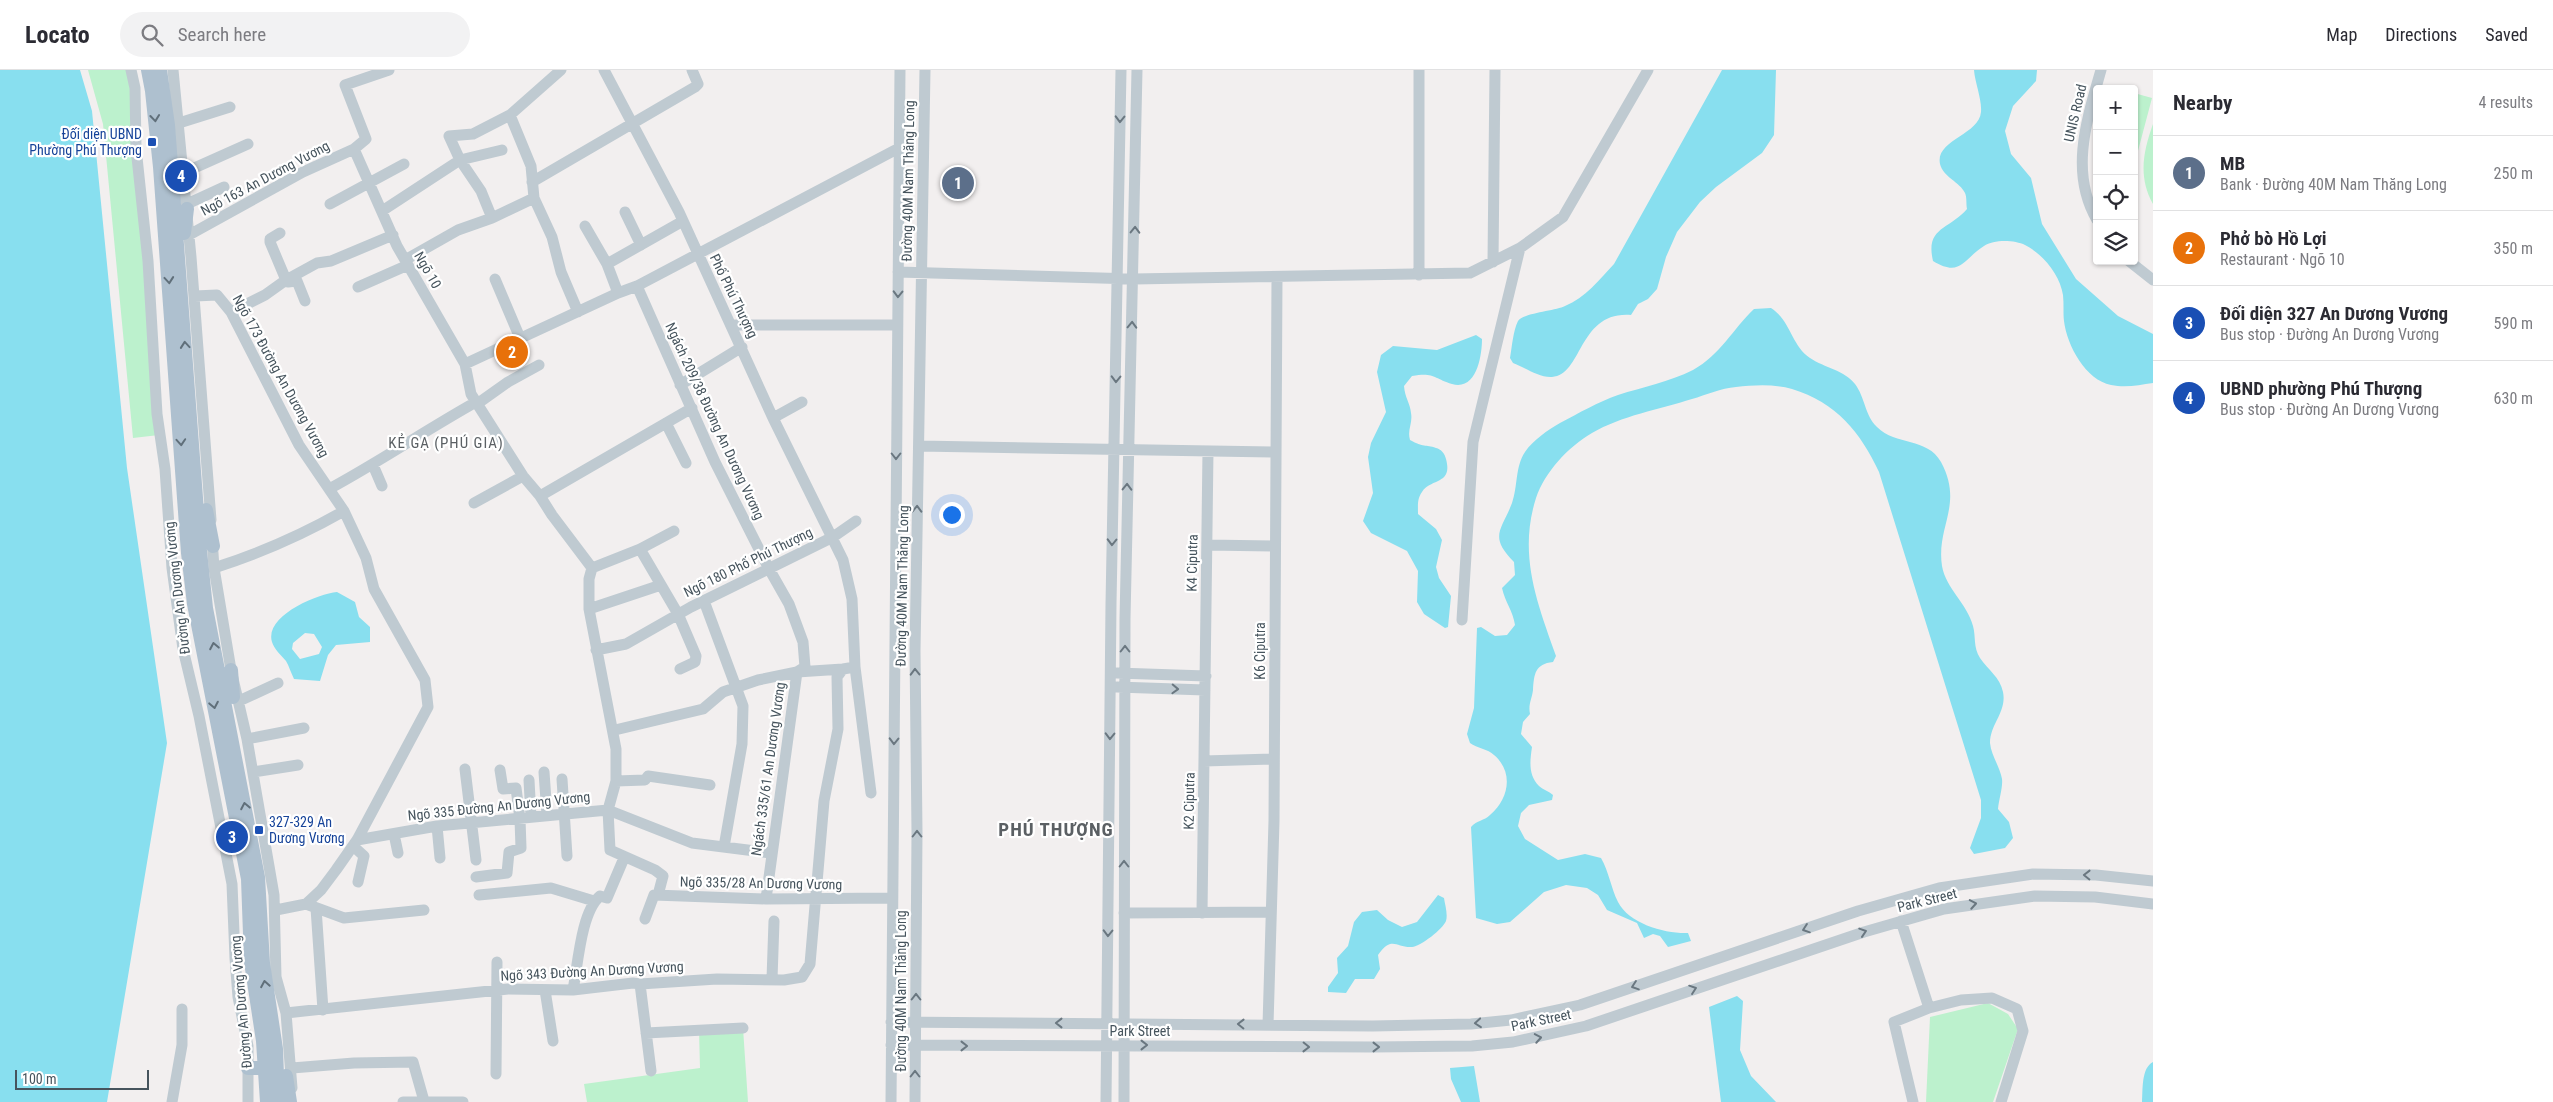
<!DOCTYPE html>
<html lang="en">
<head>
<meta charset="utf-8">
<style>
  body { margin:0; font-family:"Roboto Condensed",sans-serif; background:#f2f2f3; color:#2b2b33 }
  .controls { position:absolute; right:15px; top:15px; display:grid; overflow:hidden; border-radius:5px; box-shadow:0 1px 4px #0004 }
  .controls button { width:45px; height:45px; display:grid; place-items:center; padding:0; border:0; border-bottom:1px solid #e1e1e2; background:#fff; color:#2b2b33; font:25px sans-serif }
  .scale { position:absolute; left:15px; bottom:12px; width:134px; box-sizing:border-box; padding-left:5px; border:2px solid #46545d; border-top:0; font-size:14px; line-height:18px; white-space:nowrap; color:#46545d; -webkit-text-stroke:4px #fff; paint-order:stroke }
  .you { position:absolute; left:951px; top:444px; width:18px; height:18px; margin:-12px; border:4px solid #fff; border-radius:50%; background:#1a73e8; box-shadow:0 0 0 8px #1a73e833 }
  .badge { display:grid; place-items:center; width:32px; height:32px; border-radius:50%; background:#7c3aed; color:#fff; font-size:16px; font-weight:700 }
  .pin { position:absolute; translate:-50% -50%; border:2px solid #fff; box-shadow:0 1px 5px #0006 }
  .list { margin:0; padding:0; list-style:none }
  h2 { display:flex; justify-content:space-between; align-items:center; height:65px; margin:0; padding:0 20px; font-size:21px }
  h2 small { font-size:16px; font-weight:400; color:#7c7c81 }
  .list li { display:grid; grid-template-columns:32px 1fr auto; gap:15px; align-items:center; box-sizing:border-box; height:75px; padding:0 20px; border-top:1px solid #e1e1e2 }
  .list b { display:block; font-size:19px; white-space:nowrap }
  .list p { margin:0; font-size:16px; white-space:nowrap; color:#7c7c81 }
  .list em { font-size:16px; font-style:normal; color:#7c7c81 }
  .icon { flex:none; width:28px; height:28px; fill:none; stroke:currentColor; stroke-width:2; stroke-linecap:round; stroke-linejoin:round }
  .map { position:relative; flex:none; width:2153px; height:1032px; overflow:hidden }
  header { display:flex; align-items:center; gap:30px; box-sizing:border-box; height:70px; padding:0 25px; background:#fff; border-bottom:1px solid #e1e1e2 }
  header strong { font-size:24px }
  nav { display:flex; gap:28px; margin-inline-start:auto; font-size:18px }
  .search { width:350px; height:45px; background:#f2f2f3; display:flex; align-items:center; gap:12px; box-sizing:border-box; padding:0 18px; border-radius:28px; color:#7c7c81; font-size:19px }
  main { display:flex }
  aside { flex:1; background:#fff }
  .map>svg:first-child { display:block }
</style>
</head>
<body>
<header>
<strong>Locato</strong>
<div class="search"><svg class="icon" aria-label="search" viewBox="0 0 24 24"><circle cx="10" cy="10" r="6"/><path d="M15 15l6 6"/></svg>Search here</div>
<nav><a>Map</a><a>Directions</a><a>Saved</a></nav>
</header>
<main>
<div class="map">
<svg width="2153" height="1032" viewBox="0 0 2153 1032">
  <rect width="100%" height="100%" fill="#f2efef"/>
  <path fill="#bcf1cd" d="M 88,0 L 131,0 L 159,365 L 133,368 L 103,54 Z
    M 2134,23 L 2152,28 L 2134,96 Z
    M 2153,54 L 2153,134 C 2138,107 2143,82 2153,54 Z
    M 1988,933 L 2008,944 L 2018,959 L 1993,1032 L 1926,1032 L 1930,947 Z
    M 743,958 L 748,1032 L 587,1032 L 584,1014 L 700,998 L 699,960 Z"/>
  <path fill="#88dfef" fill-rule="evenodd" d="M 0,0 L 80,0 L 92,41 L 127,398 L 167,673 L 107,1032 L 0,1032 Z
    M 1722,0 L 1776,0 L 1774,65 L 1762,83 L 1716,117 L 1700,132 L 1677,162 L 1666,187 L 1657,219 L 1648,229 L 1638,234 L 1631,245 C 1578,241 1583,305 1552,307 C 1539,308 1524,297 1513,293 L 1510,288 C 1512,277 1513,261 1518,251 C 1523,243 1555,241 1565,236 C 1585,228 1600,209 1614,194 Z
    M 1974,0 L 2037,0 L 2036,11 L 2013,36 L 2005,61 L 2011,84 L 2031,108 L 2042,154 L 2076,209 L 2118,246 L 2153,264 L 2153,313 C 2139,315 2126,318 2111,315 C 2086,310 2067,276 2064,251 C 2063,243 2064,234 2063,225 C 2060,205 2043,184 2025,175 C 2015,170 1994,169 1984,176 C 1963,189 1961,208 1933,191 C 1925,157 1949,160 1967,139 C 1966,134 1967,127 1965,123 C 1960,112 1943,107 1940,94 C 1935,70 1979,65 1981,42 C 1982,29 1975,13 1974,0 Z
    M 1771,238 C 1791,251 1791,275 1810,288 C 1825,298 1844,300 1855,314 C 1865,327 1865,346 1877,357 C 1896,376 1927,367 1941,392 C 1964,435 1936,456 1942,496 C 1946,519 1967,533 1973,556 C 1976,567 1973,577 1980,588 C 1988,600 2000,607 2003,622 C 2007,642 1990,654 1990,673 C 1991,685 2000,697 2002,709 C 2003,717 1999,729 1998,739 L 2009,752 L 2013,768 L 2005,778 L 1974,784 L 1970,778 L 1981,748 L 1981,730 L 1879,402 C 1861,363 1836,332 1792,319 C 1775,314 1754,315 1736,317 C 1721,318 1706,325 1692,329 C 1660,339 1621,346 1592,363 C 1568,377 1545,402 1536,428 C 1518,485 1537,532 1556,586 L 1553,592 C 1535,594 1534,604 1533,620 C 1532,629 1528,634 1530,644 L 1523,652 L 1521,664 L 1532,677 C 1530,691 1528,705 1539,716 C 1543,720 1549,721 1553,725 L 1552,730 L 1529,735 L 1521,743 L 1518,756 L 1525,769 L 1558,790 L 1585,784 L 1601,788 C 1609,802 1611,818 1618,832 C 1629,854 1666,864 1688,863 L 1691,871 L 1668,877 L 1660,866 L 1653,864 L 1644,868 L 1637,853 L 1607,840 L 1598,825 L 1587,818 L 1566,815 L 1544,822 L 1510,852 L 1497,854 L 1476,848 L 1471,757 C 1477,750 1484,751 1490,745 C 1509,729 1514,702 1494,685 C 1488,679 1477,678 1470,673 L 1467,664 L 1474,638 L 1477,558 L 1481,557 L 1495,566 L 1507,565 L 1515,555 C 1513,541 1505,532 1502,518 L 1515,505 L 1514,492 C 1488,466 1502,460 1512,433 C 1518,416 1515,397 1525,382 C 1533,370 1548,360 1560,353 C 1579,343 1598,332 1618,325 C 1643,317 1669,312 1693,300 C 1720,285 1733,259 1754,239 Z
    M 1476,265 L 1482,269 C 1482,285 1477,321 1452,314 C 1433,308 1434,302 1412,306 L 1404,316 C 1405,328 1410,333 1411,343 C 1413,353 1407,360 1410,370 C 1424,378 1425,374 1436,378 C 1441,379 1445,384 1446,389 C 1453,415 1431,408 1422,422 C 1417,429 1418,435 1418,444 L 1436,459 L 1442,470 L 1436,497 L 1439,508 L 1451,526 L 1448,557 L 1445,558 L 1424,544 L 1417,532 L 1418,501 L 1407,481 L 1371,463 L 1363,451 L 1373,423 L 1368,387 L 1371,373 L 1386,342 L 1377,302 L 1381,285 L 1393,276 L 1437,280 Z
    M 337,522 L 355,532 L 359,547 L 370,557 L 370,572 L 336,575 L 328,585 L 320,611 L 294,609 C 291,603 289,596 286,591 C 281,585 274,579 272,572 C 264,546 317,524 337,522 ZM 305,563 L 314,564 L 322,577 L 319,584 L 300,589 L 292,579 L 293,573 Z
    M 1438,825 L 1444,828 C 1445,835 1448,844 1446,851 C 1443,859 1421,876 1412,877 C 1396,878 1392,865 1378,885 L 1380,899 L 1374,909 L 1355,909 L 1346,923 L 1328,922 L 1328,917 L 1338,903 L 1337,888 L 1348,876 L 1354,852 L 1362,842 L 1377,840 L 1388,850 L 1402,857 L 1417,852 Z
    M 1737,926 L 1743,931 L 1740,980 L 1751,1006 L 1776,1032 L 1721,1032 L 1709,937 Z
    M 2153,992 L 2153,1032 L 2142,1032 C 2143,1020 2141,998 2153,992 Z
    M 1474,996 L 1480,1032 L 1461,1032 L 1451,1009 L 1450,998 Z"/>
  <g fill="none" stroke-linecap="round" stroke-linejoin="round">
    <path stroke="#bfcad1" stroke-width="11" d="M 131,0 L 135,18 L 136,78 L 148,191 L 157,344 L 165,399 L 172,498 L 183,579 L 199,646 L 232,814 L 235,888 L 238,927 L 248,976 L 248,1032
      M 173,0 L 191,187 L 211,450
      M 604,0 L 679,142 L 773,348 L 843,490 L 852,529 L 855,597 L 871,723
      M 510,45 L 531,96 L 534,128 L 552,167 L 561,202 L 578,242
      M 179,53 L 230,37
      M 354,79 L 397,176 L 465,294 L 471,324 L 523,406 L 540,426 L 552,445 L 592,498 L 589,509 L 589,539 L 616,679 L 616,711 L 608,740 L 610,780 L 655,800 L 663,806 L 658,825
      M 183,103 L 248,74
      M 532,112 L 695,17 L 698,14 L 692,0
      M 187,134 L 224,117
      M 330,134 L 404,94
      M 382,141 L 460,90 L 449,66 L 473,64 L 510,45 L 561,0
      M 625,142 L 641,175
      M 492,148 L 481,121 L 460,90 L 502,80
      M 2097,150 C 2069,102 2087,49 2101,0
      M 585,156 L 607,194 L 618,223
      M 280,163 L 270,169 L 270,172 L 286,210
      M 189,165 L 303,102 L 354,79 L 366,69 L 345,15 L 389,0
      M 405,190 L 458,160 L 492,148 L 534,128
      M 2129,191 L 2153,210
      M 1493,192 L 1495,0
      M 607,194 L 683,151
      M 898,202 L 1134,209 L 1470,203 L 1520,178 L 1563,147 L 1648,0
      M 1419,205 L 1419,0
      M 287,209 L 288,212 L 297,211 L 305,231
      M 495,209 L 520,268
      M 637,216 L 715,392 L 768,497 L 789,534 L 803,572 L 805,597 L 797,602
      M 358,217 L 408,195
      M 195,226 L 217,225 L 231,242 L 299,375 L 344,441 L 366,488 L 374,519 L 425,610 L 428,637 L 357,770 L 336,800 L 321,820 L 306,834 L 276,840
      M 231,242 L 265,225 L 286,210 L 317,193 L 331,191 L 393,165
      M 732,255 L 897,255
      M 465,294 L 618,223 L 637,216 L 899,78
      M 680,315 L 742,277
      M 477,334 L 508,312 L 539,295
      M 773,348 L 802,332
      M 666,353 L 686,393
      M 919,376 L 1276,382
      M 373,395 L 382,416
      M 329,419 C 379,392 426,360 476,332
      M 540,426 L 692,338
      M 474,433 L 523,406
      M 212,469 L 214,498 L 231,600 L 247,669 L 274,825 L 276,907 L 286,943 L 292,1018
      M 1207,475 L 1275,476
      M 640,479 L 678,544 L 696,586 L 695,592 L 680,599
      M 214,498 C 261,483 302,465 344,441
      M 592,498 L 640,479 L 674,461
      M 704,531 L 743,636 L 742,674 L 724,777
      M 589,539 L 661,515
      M 1462,550 L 1473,372 L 1520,178
      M 596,580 L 626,574 L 691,537 L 833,467 L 856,451
      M 1117,603 L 1206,606
      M 1117,617 L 1205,620
      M 239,631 L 278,613
      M 615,660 L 703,639 L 723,622 L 758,610 L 797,602 L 843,599
      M 247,669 L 304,658
      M 1204,691 L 1274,689
      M 465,699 L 476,790
      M 253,702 L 298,695
      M 544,702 L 547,745
      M 562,709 L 567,786
      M 529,710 L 531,747
      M 616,711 L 645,710 L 648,706 L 710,715
      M 437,756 L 440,788
      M 394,764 L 398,783
      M 357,770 L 437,756 L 608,740 L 692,773 L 771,783
      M 353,776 L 364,786 L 358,812
      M 476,807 L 507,803 L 509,782 L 521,778 L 520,749 L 516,718 L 503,719 L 500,700
      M 479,825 L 551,818 L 594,831
      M 766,829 L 797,602
      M 306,834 L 344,848 L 424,840
      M 316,838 L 323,940
      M 1124,843 L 1270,842
      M 1202,843 L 1208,381
      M 645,849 L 654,825 L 766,829 L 892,828
      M 1901,851 L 1929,938 L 1894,952 L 1913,1032
      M 772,909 L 774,851
      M 640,914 L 651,1001
      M 545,920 L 553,971
      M 573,920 C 578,894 581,842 600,826 L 607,828 L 624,788
      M 1929,938 L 1961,930 L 1992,928 L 2017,939 L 2023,961 L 2001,1032
      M 286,943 L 508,919 L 573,920 L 633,913 L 640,914 L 717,909 L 784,910 L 802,907 L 810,894 L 824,731 L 838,659 L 837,607 L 843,599 L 855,597
      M 891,952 L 1373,956 L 1471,954 L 1511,950 L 1580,935 L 1858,841 L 1939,818 L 2033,804 L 2096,805 L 2153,811
      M 1268,955 L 1274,751 L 1277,207
      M 646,963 L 743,958
      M 891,975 L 1373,977 L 1472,976 L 1513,972 L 1586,956 L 1864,862 L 1944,839 L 2035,826 L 2095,827 L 2153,834
      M 292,998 L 354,993 L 413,992 L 424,1031
      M 496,1004 L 497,892
      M 172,1032 L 182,975 L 182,939
      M 403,1032 L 463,1032
      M 891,1032 L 900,0
      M 915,1032 L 917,762 L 915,581 L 925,0
      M 1106,1032 L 1111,534 L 1121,0
      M 1124,1032 L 1125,549 L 1137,0"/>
    <path stroke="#aec0cf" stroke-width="14" d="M 148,0 L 152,21 L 160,97 L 188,483 L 194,534 L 248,809 L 251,892 L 263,971 L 267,1032
      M 160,0 L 168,55 L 200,481 L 206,538 L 258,807 L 263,893 L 276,979 L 278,1032
      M 184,163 L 187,139
      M 206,440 L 213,476
      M 231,600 L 233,627
      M 248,998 L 266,998
      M 286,1006 L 290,1032"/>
  </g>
  <defs><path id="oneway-chevron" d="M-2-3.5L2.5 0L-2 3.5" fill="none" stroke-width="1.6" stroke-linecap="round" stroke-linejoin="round" transform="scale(1.25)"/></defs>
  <g stroke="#606f7a">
    <use href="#oneway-chevron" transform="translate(155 48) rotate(84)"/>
    <use href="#oneway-chevron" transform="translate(169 210) rotate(85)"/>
    <use href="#oneway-chevron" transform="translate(185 275) rotate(-95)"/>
    <use href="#oneway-chevron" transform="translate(181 372) rotate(86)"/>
    <use href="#oneway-chevron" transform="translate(214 576) rotate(-101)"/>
    <use href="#oneway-chevron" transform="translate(214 635) rotate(79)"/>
    <use href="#oneway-chevron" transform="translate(245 736) rotate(-101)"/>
    <use href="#oneway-chevron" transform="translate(265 914) rotate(-100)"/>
  </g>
  <g stroke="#6a7780">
    <use href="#oneway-chevron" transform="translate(1120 49) rotate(91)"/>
    <use href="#oneway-chevron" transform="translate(1135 160) rotate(-89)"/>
    <use href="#oneway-chevron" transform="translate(898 224) rotate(91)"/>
    <use href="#oneway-chevron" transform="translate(1132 255) rotate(-88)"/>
    <use href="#oneway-chevron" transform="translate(1116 309) rotate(91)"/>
    <use href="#oneway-chevron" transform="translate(896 386) rotate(90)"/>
    <use href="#oneway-chevron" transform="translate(1127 417) rotate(-89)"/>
    <use href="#oneway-chevron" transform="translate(917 439) rotate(-89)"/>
    <use href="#oneway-chevron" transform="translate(1112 472) rotate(91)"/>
    <use href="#oneway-chevron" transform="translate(1125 579) rotate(-90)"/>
    <use href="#oneway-chevron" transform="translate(915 602) rotate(-91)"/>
    <use href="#oneway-chevron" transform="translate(1175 619) rotate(2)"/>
    <use href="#oneway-chevron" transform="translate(1110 666) rotate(91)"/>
    <use href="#oneway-chevron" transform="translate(894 671) rotate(91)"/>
    <use href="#oneway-chevron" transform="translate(917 764) rotate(-90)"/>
    <use href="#oneway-chevron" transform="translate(1124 794) rotate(-90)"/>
    <use href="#oneway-chevron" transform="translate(2087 805) rotate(-179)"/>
    <use href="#oneway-chevron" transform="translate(1973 834) rotate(-10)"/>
    <use href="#oneway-chevron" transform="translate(1806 859) rotate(161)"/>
    <use href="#oneway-chevron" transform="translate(1863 862) rotate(-18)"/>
    <use href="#oneway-chevron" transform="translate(1108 863) rotate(91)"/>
    <use href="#oneway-chevron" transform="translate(1635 916) rotate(161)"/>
    <use href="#oneway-chevron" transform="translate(1693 919) rotate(-19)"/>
    <use href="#oneway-chevron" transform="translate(916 927) rotate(-90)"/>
    <use href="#oneway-chevron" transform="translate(1059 953) rotate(-180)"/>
    <use href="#oneway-chevron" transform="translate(1478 953) rotate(175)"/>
    <use href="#oneway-chevron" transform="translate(1241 954) rotate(-179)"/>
    <use href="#oneway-chevron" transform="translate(1538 968) rotate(-10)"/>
    <use href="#oneway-chevron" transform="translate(1144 975)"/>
    <use href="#oneway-chevron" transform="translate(964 976)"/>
    <use href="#oneway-chevron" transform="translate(1306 977) rotate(1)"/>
    <use href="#oneway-chevron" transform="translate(1376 977)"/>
    <use href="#oneway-chevron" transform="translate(915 1004) rotate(-90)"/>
  </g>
  <g fill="#1a4fb4" stroke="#fff" stroke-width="2">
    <rect x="147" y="67" width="10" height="10" rx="2.5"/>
    <rect x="254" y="755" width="10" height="10" rx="2.5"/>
  </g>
  <g text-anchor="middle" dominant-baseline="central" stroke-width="4.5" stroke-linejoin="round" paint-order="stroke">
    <g font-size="14" fill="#46545d" stroke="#fff">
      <text transform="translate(2075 43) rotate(-77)">UNIS Road</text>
      <text transform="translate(265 108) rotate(-28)">Ngõ 163 An Dương Vương</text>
      <text transform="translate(908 111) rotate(-89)">Đường 40M Nam Thăng Long</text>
      <text transform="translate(428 200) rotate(60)">Ngõ 10</text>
      <text transform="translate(734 226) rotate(64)">Phố Phú Thượng</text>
      <text transform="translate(281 306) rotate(61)">Ngõ 173 Đường An Dương Vương</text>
      <text transform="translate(715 351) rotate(65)">Ngách 209/38 Đường An Dương Vương</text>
      <text transform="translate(748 492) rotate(-26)">Ngõ 180 Phố Phú Thượng</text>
      <text transform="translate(1192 493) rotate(-89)">K4 Ciputra</text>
      <text transform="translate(902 516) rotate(-89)">Đường 40M Nam Thăng Long</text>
      <text transform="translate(177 518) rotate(-97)">Đường An Dương Vương</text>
      <text transform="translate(1260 581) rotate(-90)">K6 Ciputra</text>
      <text transform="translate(768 699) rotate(-82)">Ngách 335/61 An Dương Vương</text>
      <text transform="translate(1189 731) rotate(-89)">K2 Ciputra</text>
      <text transform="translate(499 736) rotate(-6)">Ngõ 335 Đường An Dương Vương</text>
      <text transform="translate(761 813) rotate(1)">Ngõ 335/28 An Dương Vương</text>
      <text transform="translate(1927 830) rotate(-14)">Park Street</text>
      <text transform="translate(592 901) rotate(-3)">Ngõ 343 Đường An Dương Vương</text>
      <text transform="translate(901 921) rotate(-90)">Đường 40M Nam Thăng Long</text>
      <text transform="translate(241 932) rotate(-95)">Đường An Dương Vương</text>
      <text transform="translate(1541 950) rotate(-12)">Park Street</text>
      <text x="1140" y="961">Park Street</text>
    </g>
    <g font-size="14" fill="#164399" stroke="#fff" text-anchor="end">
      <text x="142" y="64">Đối diện UBND<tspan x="142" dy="16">Phường Phú Thượng</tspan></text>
      <text x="269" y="752" text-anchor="start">327-329 An<tspan x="269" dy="16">Dương Vương</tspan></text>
    </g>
    <g font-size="15" letter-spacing="1" fill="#5b6064" stroke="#fff">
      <text x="446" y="373">KẺ GẠ (PHÚ GIA)</text>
    </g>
    <g font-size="19" font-weight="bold" letter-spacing="1" fill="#5b6064" stroke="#fff">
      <text x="1056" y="759">PHÚ THƯỢNG</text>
    </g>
  </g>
</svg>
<div class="controls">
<button>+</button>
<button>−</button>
<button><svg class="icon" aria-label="locate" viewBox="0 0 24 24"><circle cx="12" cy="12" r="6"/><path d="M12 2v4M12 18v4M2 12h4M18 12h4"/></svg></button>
<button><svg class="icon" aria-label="layers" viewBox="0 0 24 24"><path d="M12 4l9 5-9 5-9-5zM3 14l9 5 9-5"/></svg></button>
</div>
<div class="scale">100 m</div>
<div class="you"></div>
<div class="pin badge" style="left:958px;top:113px;background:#5c6f8a">1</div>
<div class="pin badge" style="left:512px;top:282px;background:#e8710a">2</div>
<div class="pin badge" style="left:232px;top:767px;background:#1a4fb4">3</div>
<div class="pin badge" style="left:181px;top:106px;background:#1a4fb4">4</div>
</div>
<aside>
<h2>Nearby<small>4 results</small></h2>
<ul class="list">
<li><span class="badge" style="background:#5c6f8a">1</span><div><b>MB</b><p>Bank · Đường 40M Nam Thăng Long</p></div><em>250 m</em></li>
<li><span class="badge" style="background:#e8710a">2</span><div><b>Phở bò Hồ Lợi</b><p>Restaurant · Ngõ 10</p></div><em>350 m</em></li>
<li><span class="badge" style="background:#1a4fb4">3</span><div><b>Đối diện 327 An Dương Vương</b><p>Bus stop · Đường An Dương Vương</p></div><em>590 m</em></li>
<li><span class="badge" style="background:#1a4fb4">4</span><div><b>UBND phường Phú Thượng</b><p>Bus stop · Đường An Dương Vương</p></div><em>630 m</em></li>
</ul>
</aside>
</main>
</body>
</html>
